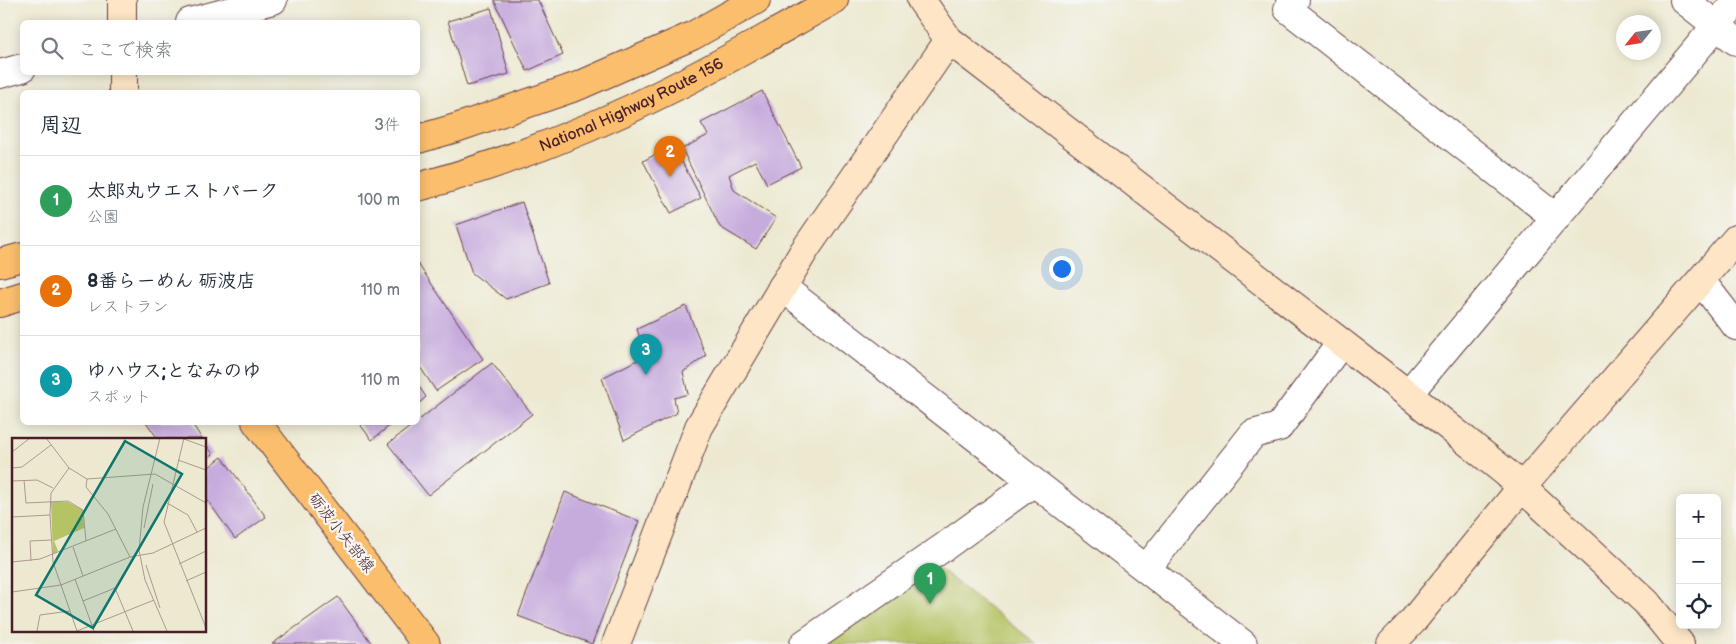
<!DOCTYPE html>
<html lang="ja">
<head>
<meta charset="utf-8">
<style>
  body { margin:0; font-family:"Balsamiq Sans","Klee One",sans-serif; background:#f2f2f3; color:#1f2937 }
  .controls { position:absolute; right:15px; bottom:15px; display:grid; overflow:hidden; border-radius:8px; box-shadow:0 2px 12px #0003 }
  .controls button { width:45px; height:45px; display:grid; place-items:center; padding:0; border:0; border-bottom:1px solid #e0e1e3; background:#fff; color:#1f2937; font:25px sans-serif }
  .compass { position:absolute; left:1616px; top:15px; width:45px; height:45px; border-radius:50%; background:#fff; box-shadow:0 2px 12px #0003; rotate:240deg }
  .you { position:absolute; left:1061px; top:268px; width:18px; height:18px; margin:-12px; border:4px solid #fff; border-radius:50%; background:#1a73e8; box-shadow:0 0 0 8px #1a73e833 }
  .badge { display:grid; place-items:center; width:32px; height:32px; border-radius:50%; background:#1f6fb2; color:#fff; font-size:16px; font-weight:700 }
  .pin { position:absolute; translate:-50% -41px; filter:drop-shadow(0 1px 2px #0008) }
  .pin::after { content:''; position:absolute; top:26px; width:18px; height:15px; background:inherit; clip-path:polygon(0 0,100% 0,50% 100%) }
  .list { margin:0; padding:0; list-style:none }
  h2 { display:flex; justify-content:space-between; align-items:center; height:65px; margin:0; padding:0 20px; font-size:21px }
  h2 small { font-size:16px; font-weight:400; color:#747a83 }
  .list li { display:grid; grid-template-columns:32px 1fr auto; gap:15px; align-items:center; box-sizing:border-box; height:90px; padding:0 20px; border-top:1px solid #e0e1e3 }
  .list b { display:block; font-size:19px; white-space:nowrap }
  .list p { margin:0; font-size:16px; white-space:nowrap; color:#747a83 }
  .list em { font-size:16px; font-style:normal; color:#747a83 }
  .icon { flex:none; width:28px; height:28px; fill:none; stroke:currentColor; stroke-width:2; stroke-linecap:round; stroke-linejoin:round }
  .map { position:relative; flex:none; width:1736px; height:644px; overflow:hidden }
  .search { position:absolute; background:#fff; box-shadow:0 2px 12px #0003; left:20px; top:20px; width:400px; height:55px; display:flex; align-items:center; gap:12px; box-sizing:border-box; padding:0 18px; border-radius:8px; color:#747a83; font-size:19px }
  .panel { position:absolute; background:#fff; box-shadow:0 2px 12px #0003; left:20px; top:90px; width:400px; height:335px; border-radius:8px }
  .map>svg:first-child { display:block }
</style>
</head>
<body>
<div class="map">
<svg width="1736" height="644" viewBox="0 0 1736 644">
  <rect width="100%" height="100%" fill="#f6f6f2"/>
  <filter id="ink" filterUnits="userSpaceOnUse"><feTurbulence type="fractalNoise" baseFrequency=".02" numOctaves="2"/><feDisplacementMap in="SourceGraphic" scale="10" xChannelSelector="R" yChannelSelector="G"/><feConvolveMatrix kernelMatrix="1 2 1 2 8 2 1 2 1" color-interpolation-filters="sRGB"/></filter>
  <filter id="wash" filterUnits="userSpaceOnUse"><feTurbulence type="fractalNoise" baseFrequency=".0096" numOctaves="4" result="noise"/><feDisplacementMap in="SourceGraphic" scale="20" xChannelSelector="R" yChannelSelector="G"/><feGaussianBlur stdDeviation="1.12" result="paint"/><feColorMatrix in="noise" values="0 0 0 0 0 0 0 0 0 0 0 0 0 0 0 0 0 1.4 0 .05"/><feComposite in="paint" operator="in"/></filter>
  <g filter="url(#wash)">
    <rect width="100%" height="100%" fill="#ede9d1"/>
    <path fill="#b6c365" stroke="#807148" d="M 933,564 L 1037,644 L 817,644 Z"/>
    <g id="blocks">
      <path fill="#c6abdd" d="M 494,0 L 538,0 L 563,55 L 527,71 Z
        M 491,8 L 509,74 L 467,86 L 448,21 Z
        M 762,91 L 801,167 L 767,184 L 755,161 L 729,175 L 734,190 L 776,218 L 756,249 L 720,227 L 682,149 L 708,135 L 701,123 Z
        M 673,145 L 701,198 L 671,213 L 643,161 Z
        M 522,202 L 549,283 L 506,299 L 472,273 L 456,225 Z
        M 418,264 L 483,359 L 436,391 L 418,364 Z
        M 686,306 L 706,356 L 683,372 L 688,394 L 674,398 L 677,413 L 624,440 L 602,378 L 645,356 L 637,329 Z
        M 492,363 L 532,414 L 428,495 L 388,444 Z
        M 418,385 L 426,397 L 418,404 Z
        M 146,422 L 191,422 L 202,439 L 158,439 Z
        M 358,422 L 394,422 L 372,440 Z
        M 205,443 L 213,454 L 205,460 Z
        M 222,457 L 266,517 L 235,539 L 208,501 L 205,503 L 205,470 Z
        M 565,492 L 639,521 L 592,644 L 518,616 Z
        M 338,597 L 372,644 L 272,644 Z"/>
    </g>
  </g>
  <g filter="url(#ink)">
    <use href="#blocks" fill-opacity="0" stroke="#623d44" stroke-width="1"/>
    <g fill="none" stroke-linecap="round" stroke-linejoin="round">
      <g stroke="#623d44" stroke-width="30">
        <path id="street" d="M 1295,0 L 1288,9 L 1556,218
          M 1684,0 L 1736,41
          M 190,22 L 273,0
          M 0,74 L 22,68
          M 1701,281 L 1736,326
          M 782,287 L 1243,644
          M 1408,394 L 1736,2
          M 1146,569 L 1253,434 L 1279,427 L 1341,343
          M 804,644 L 944,547 L 1034,482"/>
      </g>
      <g stroke="#623d44" stroke-width="30">
        <path id="secondary" d="M 122,22 L 122,0
          M 949,40 L 1408,394 L 1505,472 L 1646,602 L 1680,644
          M 123,72 L 123,92
          M 616,644 L 699,427 L 804,251 L 949,40 L 921,0
          M 1391,644 L 1412,622 L 1522,487 L 1736,239"/>
      </g>
      <g stroke="#623d44" stroke-width="30">
        <path id="primary" d="M 256,422 L 426,644"/>
      </g>
      <g stroke="#623d44" stroke-width="30">
        <g id="highway">
          <path d="M 418,139 L 456,128 L 578,86 L 692,36 L 756,0"/>
          <path id="s1" d="M 418,187 C 505,163 591,130 671,89 C 727,61 780,30 834,0"/>
          <path d="M 0,263 L 22,257"/>
          <path d="M 0,303 L 22,296"/>
        </g>
      </g>
      <use href="#street" stroke="#fff" stroke-width="28"/>
      <use href="#secondary" stroke="#fde5c5" stroke-width="28"/>
      <use href="#primary" stroke="#fabe6d" stroke-width="28"/>
      <use href="#highway" stroke="#fabe6d" stroke-width="28"/>
    </g>
  </g>
  <g text-anchor="middle" dominant-baseline="central" stroke-width="4.5" stroke-linejoin="round" paint-order="stroke">
    <g font-size="16" fill="#4a1f2b" stroke="#f6f6f2">
      <text stroke="none"><textPath href="#s1" startOffset="229">National Highway Route 156</textPath></text>
      <text transform="translate(341 533) rotate(52)">砺波小矢部線</text>
    </g>
  </g>
  <g transform="translate(12 438)">
    <rect width="194" height="194" fill="#ede9d1"/>
    <path d="M 39,64 L 56,64 L 71,72 L 72,90 L 42,103 L 46,113 L 41,116 Z" fill="#b6c365"/>
    <path fill="none" stroke="#ac988f" stroke-width="1" d="M 34,0 L 57,30 L 75,41 L 143,36M 148,0 L 131,69 L 127,112 L 133,142 L 155,193M 172,0 L 152,84 L 194,190M 172,1 L 194,9M 0,14 L 18,0M 166,22 L 194,32M 0,30 L 10,29 L 39,7M 57,30 L 39,55 L 38,77 L 41,124 L 65,193M 143,36 L 194,65M 75,41 L 74,49 L 96,76 L 118,119 L 141,115 L 194,90M 12,42 L 14,65 L 56,63 L 71,72 L 74,103M 0,43 L 25,42 L 41,50M 155,65 L 176,77 L 185,94M 0,79 L 38,77M 132,90 L 141,46M 61,109 L 71,138M 19,123 L 18,103 L 39,102M 0,124 L 28,121 L 104,91M 167,126 L 194,113M 134,127 L 148,170M 63,141 L 82,193M 174,143 L 194,134M 0,154 L 49,147 L 118,119M 71,163 L 103,150 L 121,193M 25,193 L 28,177 L 58,173M 65,193 L 142,162"/>
    <path fill="#0f766e" fill-opacity="0.15" stroke="#0f766e" stroke-width="2.5" d="M 113,3 L 170,36 L 81,190 L 24,157 Z"/>
    <rect width="194" height="194" fill="none" stroke="#4a1f2b" stroke-width="2.5"/>
  </g>
</svg>
<div class="controls">
<button>+</button>
<button>−</button>
<button><svg class="icon" aria-label="locate" viewBox="0 0 24 24"><circle cx="12" cy="12" r="6"/><path d="M12 2v4M12 18v4M2 12h4M18 12h4"/></svg></button>
</div>
<svg class="compass" viewBox="-18 -18 36 36"><path d="M0-13l5 13h-10z" fill="#e53935"/><path d="M0 13l5-13h-10z" fill="#747a83"/></svg>
<div class="you"></div>
<div class="pin badge" style="left:930px;top:604px;background:#2e9e5b">1</div>
<div class="pin badge" style="left:670px;top:177px;background:#e8710a">2</div>
<div class="pin badge" style="left:646px;top:375px;background:#0f9aa8">3</div>
<div class="search"><svg class="icon" aria-label="search" viewBox="0 0 24 24"><circle cx="10" cy="10" r="6"/><path d="M15 15l6 6"/></svg>ここで検索</div>
<section class="panel">
<h2>周辺<small>3件</small></h2>
<ul class="list">
<li><span class="badge" style="background:#2e9e5b">1</span><div><b>太郎丸ウエストパーク</b><p>公園</p></div><em>100 m</em></li>
<li><span class="badge" style="background:#e8710a">2</span><div><b>8番らーめん 砺波店</b><p>レストラン</p></div><em>110 m</em></li>
<li><span class="badge" style="background:#0f9aa8">3</span><div><b>ゆハウス;となみのゆ</b><p>スポット</p></div><em>110 m</em></li>
</ul>
</section>
</div>
</body>
</html>
